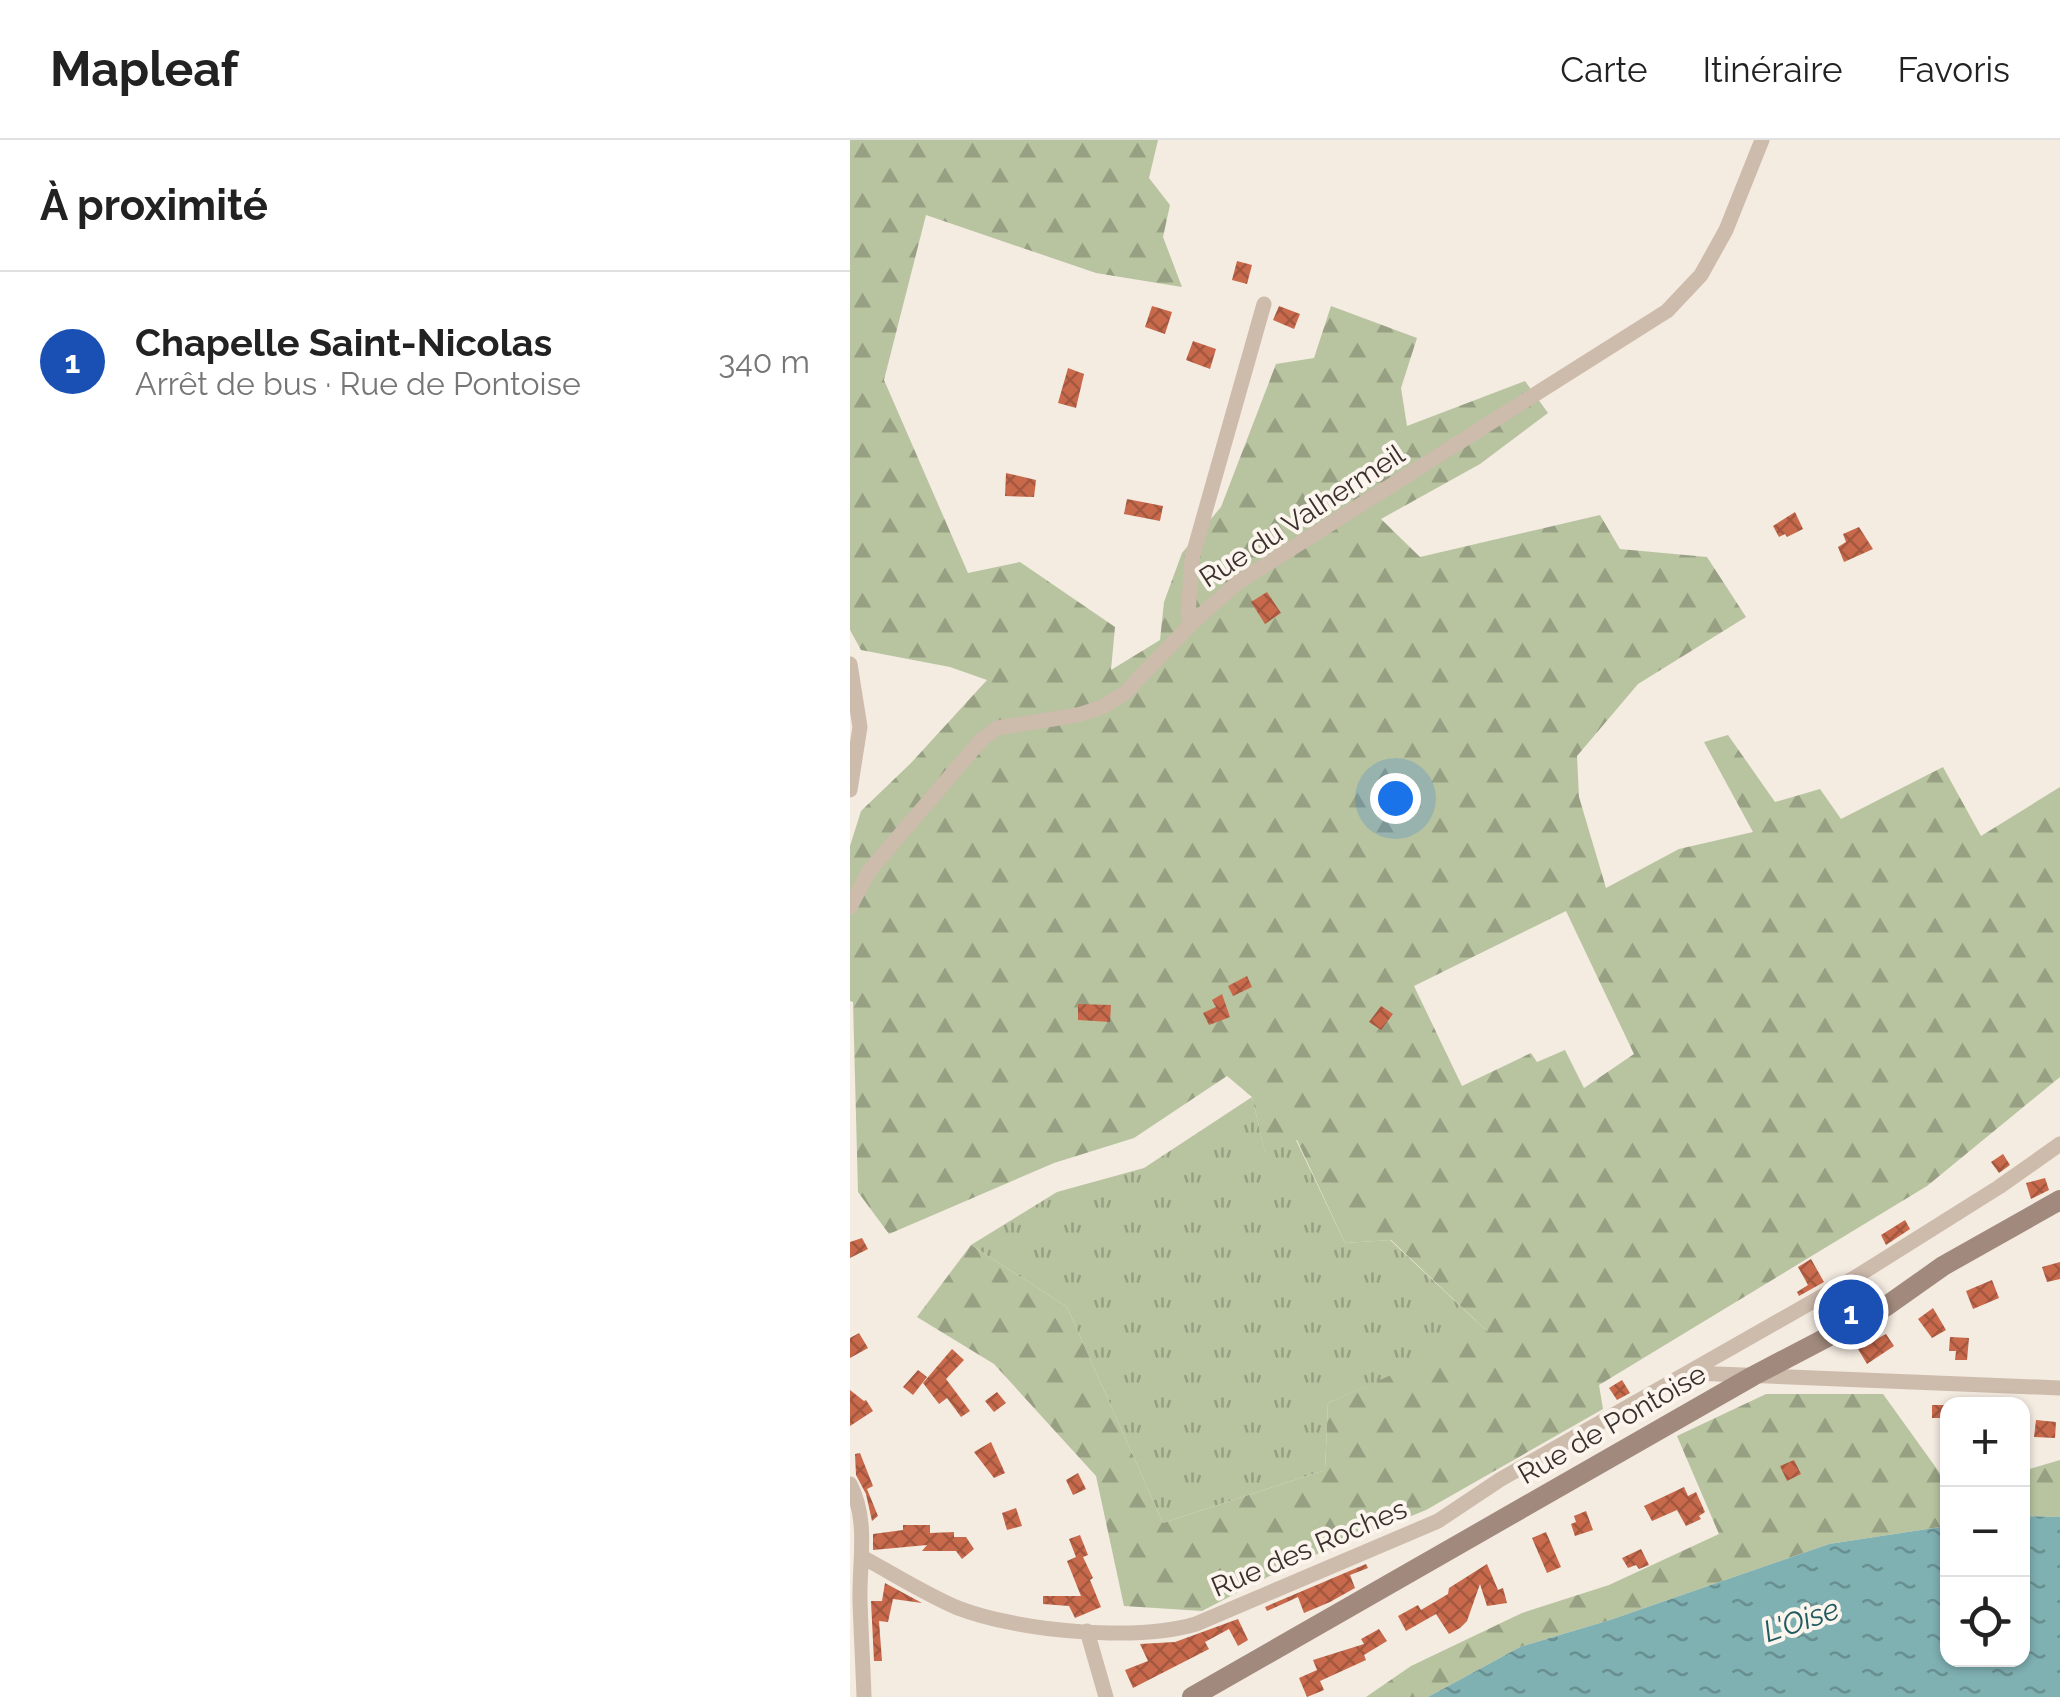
<!DOCTYPE html>
<html lang="fr">
<head>
<meta charset="utf-8">
<style>
  body { margin:0; font-family:Raleway,sans-serif; background:#f6f6f6; color:#222 }
  .controls { position:absolute; right:30px; bottom:30px; display:grid; overflow:hidden; border-radius:20px; box-shadow:0 2px 8px #0004 }
  .controls button { width:90px; height:90px; display:grid; place-items:center; padding:0; border:0; border-bottom:2px solid #e0e0e0; background:#fff; color:#222; font:50px sans-serif }
  .you { position:absolute; left:545px; top:658px; width:35px; height:35px; margin:-25px; border:8px solid #fff; border-radius:50%; background:#1a73e8; box-shadow:0 0 0 15px #1a73e833 }
  .badge { display:grid; place-items:center; width:65px; height:65px; border-radius:50%; background:#1f5a5e; color:#fff; font-size:32px; font-weight:700 }
  .pin { position:absolute; translate:-50% -50%; border:5px solid #fff; box-shadow:0 2px 10px #0006 }
  .list { margin:0; padding:0; list-style:none }
  h2 { display:flex; justify-content:space-between; align-items:center; height:130px; margin:0; padding:0 40px; font-size:42px }
  h2 small { font-size:32px; font-weight:400; color:#767676 }
  .list li { display:grid; grid-template-columns:65px 1fr auto; gap:30px; align-items:center; box-sizing:border-box; height:180px; padding:0 40px; border-top:2px solid #e0e0e0 }
  .list b { display:block; font-size:38px; white-space:nowrap }
  .list p { margin:0; font-size:32px; white-space:nowrap; color:#767676 }
  .list em { font-size:32px; font-style:normal; color:#767676 }
  .icon { flex:none; width:55px; height:55px; fill:none; stroke:currentColor; stroke-width:2; stroke-linecap:round; stroke-linejoin:round }
  .map { position:relative; flex:none; width:1210px; height:1557px; overflow:hidden }
  header { display:flex; align-items:center; gap:60px; box-sizing:border-box; height:140px; padding:0 50px; background:#fff; border-bottom:2px solid #e0e0e0 }
  header strong { font-size:48px }
  nav { display:flex; gap:55px; margin-inline-start:auto; font-size:35px }
  main { display:flex }
  aside { flex:1; background:#fff }
  .map>svg:first-child { display:block }
</style>
</head>
<body>
<header>
<strong>Mapleaf</strong>
<nav><a>Carte</a><a>Itinéraire</a><a>Favoris</a></nav>
</header>
<main>
<aside>
<h2>À proximité<small></small></h2>
<ul class="list">
<li><span class="badge" style="background:#1a4fb4">1</span><div><b>Chapelle Saint-Nicolas</b><p>Arrêt de bus · Rue de Pontoise</p></div><em>340 m</em></li>
</ul>
</aside>
<div class="map">
<svg width="1210" height="1557" viewBox="0 0 1210 1557">
  <defs>
    <pattern id="grass-tufts" width="24" height="20" patternUnits="userSpaceOnUse" patternTransform="scale(2.5)"><rect width="24" height="20" fill="#b8c4a0"/><path d="M3 7l-1-3M5 7V3M7 7l1-3M15 17l-1-3M17 17v-4M19 17l1-3" fill="none" stroke="#97a083"/></pattern>
    <pattern id="forest-firs" width="22" height="20" patternUnits="userSpaceOnUse" patternTransform="scale(2.5)"><rect width="22" height="20" fill="#b8c4a0"/><path d="M5 1l3.5 6h-7zM16 11l3.5 6h-7z" fill="#97a083"/></pattern>
    <pattern id="water-ripples" width="26" height="14" patternUnits="userSpaceOnUse" patternTransform="scale(2.5)"><rect width="26" height="14" fill="#7fb0b2"/><path d="M2 4q2-2 4 0t4 0M15 11q2-2 4 0t4 0" fill="none" stroke="#699091"/></pattern>
    <pattern id="building-cross-hatch" width="8" height="8" patternUnits="userSpaceOnUse" patternTransform="scale(2.5)"><rect width="8" height="8" fill="#c8694b"/><path d="M0 0l8 8M0 8l8-8" fill="none" stroke="#a4573f"/></pattern>
  </defs>
  <rect width="100%" height="100%" fill="#f4ebe1"/>
  <path fill="url(#grass-tufts)" d="M 402,957 L 415,1012 L 446,1000 L 495,1103 L 540,1100 L 639,1193 L 478,1263 L 475,1330 L 313,1383 L 217,1167 L 121,1105 L 207,1052 L 294,1028 Z"/>
  <path fill="url(#forest-firs)" fill-rule="evenodd" d="M 0,0 L 308,0 L 299,38 L 320,65 L 313,97 L 332,147 L 246,133 L 76,75 L 34,240 L 118,433 L 170,422 L 265,487 L 261,530 L 310,500 L 314,462 L 332,413 L 371,367 L 426,224 L 464,218 L 481,166 L 567,198 L 551,248 L 557,286 L 675,241 L 698,273 L 630,324 L 531,379 L 570,417 L 750,375 L 770,409 L 857,417 L 896,477 L 788,544 L 727,616 L 729,657 L 756,748 L 829,709 L 903,692 L 854,602 L 878,595 L 925,662 L 970,649 L 991,679 L 1093,627 L 1131,696 L 1210,647 L 1210,937 L 1077,1046 L 749,1245 L 753,1269 L 576,1370 L 443,1424 L 352,1471 L 274,1466 L 246,1336 L 144,1224 L 67,1177 L 121,1105 L 217,1167 L 313,1383 L 475,1330 L 478,1263 L 638,1192 L 541,1100 L 495,1103 L 447,1000 L 415,1013 L 402,957 L 377,936 L 284,998 L 204,1023 L 39,1094 L 8,1052 L 3,862 L 0,861 L 0,706 L 11,671 L 61,623 L 137,540 L 100,527 L 11,510 L 0,490 ZM 716,771 L 784,914 L 734,948 L 715,910 L 687,922 L 681,913 L 612,946 L 564,846 Z
    M 916,1254 L 1033,1254 L 1097,1343 L 1097,1386 L 979,1404 L 760,1480 L 670,1507 L 578,1557 L 516,1557 L 561,1526 L 672,1473 L 759,1445 L 869,1394 L 827,1296 Z
    M 1210,1320 L 1210,1377 L 1173,1376 L 1173,1331 Z"/>
  <path fill="url(#water-ripples)" d="M 1173,1376 L 1210,1377 L 1210,1557 L 578,1557 L 670,1507 L 760,1480 L 979,1404 L 1097,1386 L 1098,1520 L 1172,1520 Z"/>
  <path fill="url(#building-cross-hatch)" d="M 387,121 L 402,125 L 397,144 L 382,140 Z
    M 302,166 L 322,172 L 315,194 L 295,187 Z
    M 429,166 L 450,174 L 444,189 L 423,180 Z
    M 343,201 L 366,209 L 360,229 L 336,220 Z
    M 218,228 L 234,234 L 226,268 L 208,263 Z
    M 156,333 L 186,340 L 184,357 L 155,356 Z
    M 277,359 L 313,366 L 310,381 L 274,374 Z
    M 945,372 L 953,389 L 937,397 L 935,394 L 929,397 L 923,386 Z
    M 1009,387 L 1023,409 L 994,422 L 988,407 L 996,402 L 993,394 Z
    M 417,452 L 431,473 L 415,484 L 401,462 Z
    M 397,836 L 402,847 L 383,856 L 378,846 Z
    M 372,854 L 380,877 L 359,885 L 353,873 L 366,867 L 362,860 Z
    M 228,864 L 261,865 L 260,882 L 228,880 Z
    M 531,866 L 543,874 L 531,890 L 519,882 Z
    M 1153,1014 L 1160,1025 L 1149,1033 L 1141,1022 Z
    M 1195,1038 L 1199,1050 L 1181,1059 L 1176,1043 Z
    M 1055,1080 L 1060,1089 L 1036,1105 L 1031,1095 Z
    M 12,1098 L 18,1109 L 0,1118 L 0,1102 Z
    M 961,1119 L 974,1142 L 949,1156 L 947,1152 L 958,1145 L 948,1127 Z
    M 1210,1122 L 1210,1139 L 1197,1142 L 1192,1127 Z
    M 1142,1140 L 1149,1158 L 1123,1169 L 1116,1151 Z
    M 986,1161 L 988,1165 L 983,1168 L 985,1172 L 970,1182 L 965,1173 Z
    M 1083,1168 L 1096,1190 L 1082,1198 L 1068,1179 Z
    M 9,1193 L 18,1208 L 0,1218 L 0,1198 Z
    M 1036,1194 L 1044,1206 L 1017,1224 L 1008,1209 Z
    M 1100,1197 L 1119,1198 L 1117,1220 L 1105,1220 L 1106,1211 L 1099,1211 Z
    M 102,1209 L 114,1220 L 96,1239 L 120,1271 L 111,1277 L 97,1258 L 89,1264 L 73,1243 Z
    M 68,1230 L 77,1237 L 63,1255 L 53,1247 Z
    M 772,1240 L 780,1253 L 767,1260 L 759,1248 Z
    M 0,1250 L 14,1261 L 16,1260 L 23,1271 L 0,1286 Z
    M 147,1252 L 156,1263 L 144,1272 L 135,1261 Z
    M 1082,1265 L 1098,1265 L 1098,1278 L 1082,1278 Z
    M 1186,1280 L 1206,1282 L 1205,1298 L 1184,1297 Z
    M 141,1302 L 155,1333 L 144,1338 L 124,1312 Z
    M 10,1313 L 23,1346 L 17,1349 L 28,1376 L 22,1381 L 16,1354 L 6,1335 L 5,1314 Z
    M 944,1320 L 951,1334 L 937,1341 L 930,1326 Z
    M 228,1333 L 236,1349 L 223,1355 L 216,1340 Z
    M 834,1347 L 838,1356 L 846,1352 L 855,1372 L 849,1376 L 851,1379 L 836,1386 L 827,1370 L 802,1381 L 794,1366 Z
    M 166,1368 L 172,1386 L 157,1390 L 152,1373 Z
    M 736,1371 L 743,1390 L 725,1396 L 721,1384 L 726,1382 L 724,1376 Z
    M 53,1385 L 80,1385 L 80,1393 L 104,1392 L 104,1397 L 116,1397 L 124,1409 L 112,1419 L 106,1411 L 72,1411 L 77,1405 L 23,1410 L 23,1394 L 53,1390 Z
    M 696,1392 L 711,1427 L 697,1433 L 682,1398 Z
    M 230,1395 L 238,1415 L 233,1417 L 243,1438 L 240,1440 L 251,1467 L 225,1478 L 219,1466 L 193,1464 L 193,1456 L 231,1456 L 217,1421 L 226,1417 L 219,1399 Z
    M 791,1409 L 799,1425 L 789,1429 L 786,1425 L 778,1428 L 772,1418 Z
    M 516,1424 L 518,1428 L 500,1435 L 505,1448 L 480,1462 L 454,1473 L 448,1457 L 417,1471 L 415,1467 Z
    M 637,1424 L 648,1450 L 653,1448 L 657,1463 L 637,1466 L 630,1444 L 617,1481 L 610,1488 L 599,1494 L 586,1474 L 556,1491 L 548,1476 L 568,1465 L 571,1470 L 598,1454 L 599,1448 Z
    M 35,1443 L 72,1463 L 43,1459 L 38,1482 L 29,1481 L 32,1521 L 24,1521 L 21,1461 L 32,1461 Z
    M 388,1479 L 398,1500 L 388,1506 L 379,1489 L 355,1502 L 359,1509 L 283,1548 L 275,1530 L 298,1521 L 290,1504 L 325,1502 Z
    M 529,1489 L 537,1501 L 514,1515 L 516,1520 L 470,1541 L 474,1550 L 457,1557 L 449,1538 L 467,1530 L 463,1520 L 514,1504 L 511,1499 Z"/>
  <g fill="none" stroke-linecap="round" stroke-linejoin="round">
    <path stroke="#cdbbac" stroke-width="15" d="M 342,483 L 338,475 L 342,418 L 414,164
      M 0,524 L 10,587 L 0,650
      M 0,767 L 19,731 L 132,599 L 147,588 L 228,575 L 252,567 L 274,554 L 342,483 L 387,443 L 817,171 L 851,135 L 876,90 L 912,0
      M 842,1233 L 1210,1248
      M 0,1344 C 19,1381 9,1421 10,1461 C 11,1493 13,1525 14,1557
      M 12,1417 C 44,1434 75,1454 108,1468 C 167,1491 286,1502 346,1484 L 588,1381 L 651,1339 L 1004,1138 L 1149,1047 L 1210,1004
      M 237,1491 L 256,1557"/>
    <path stroke="#a18a7d" stroke-width="20" d="M 342,1557 L 903,1236 L 1035,1167 L 1093,1126 L 1210,1060"/>
  </g>
  <g text-anchor="middle" dominant-baseline="central" stroke-width="8" stroke-linejoin="round" paint-order="stroke">
    <g font-size="28" fill="#3b302b" stroke="#fbf5ee">
      <text transform="translate(452 376) rotate(-33)">Rue du Valhermeil</text>
      <text transform="translate(762 1284) rotate(-30)">Rue de Pontoise</text>
      <text transform="translate(459 1408) rotate(-23)">Rue des Roches</text>
    </g>
    <g font-size="30" font-style="italic" fill="#1f5a5e" stroke="#fbf5ee">
      <text transform="translate(951 1480) rotate(-19)">L'Oise</text>
    </g>
  </g>
</svg>
<div class="controls">
<button>+</button>
<button>−</button>
<button><svg class="icon" aria-label="locate" viewBox="0 0 24 24"><circle cx="12" cy="12" r="6"/><path d="M12 2v4M12 18v4M2 12h4M18 12h4"/></svg></button>
</div>
<div class="you"></div>
<div class="pin badge" style="left:1001px;top:1172px;background:#1a4fb4">1</div>
</div>
</main>
</body>
</html>
